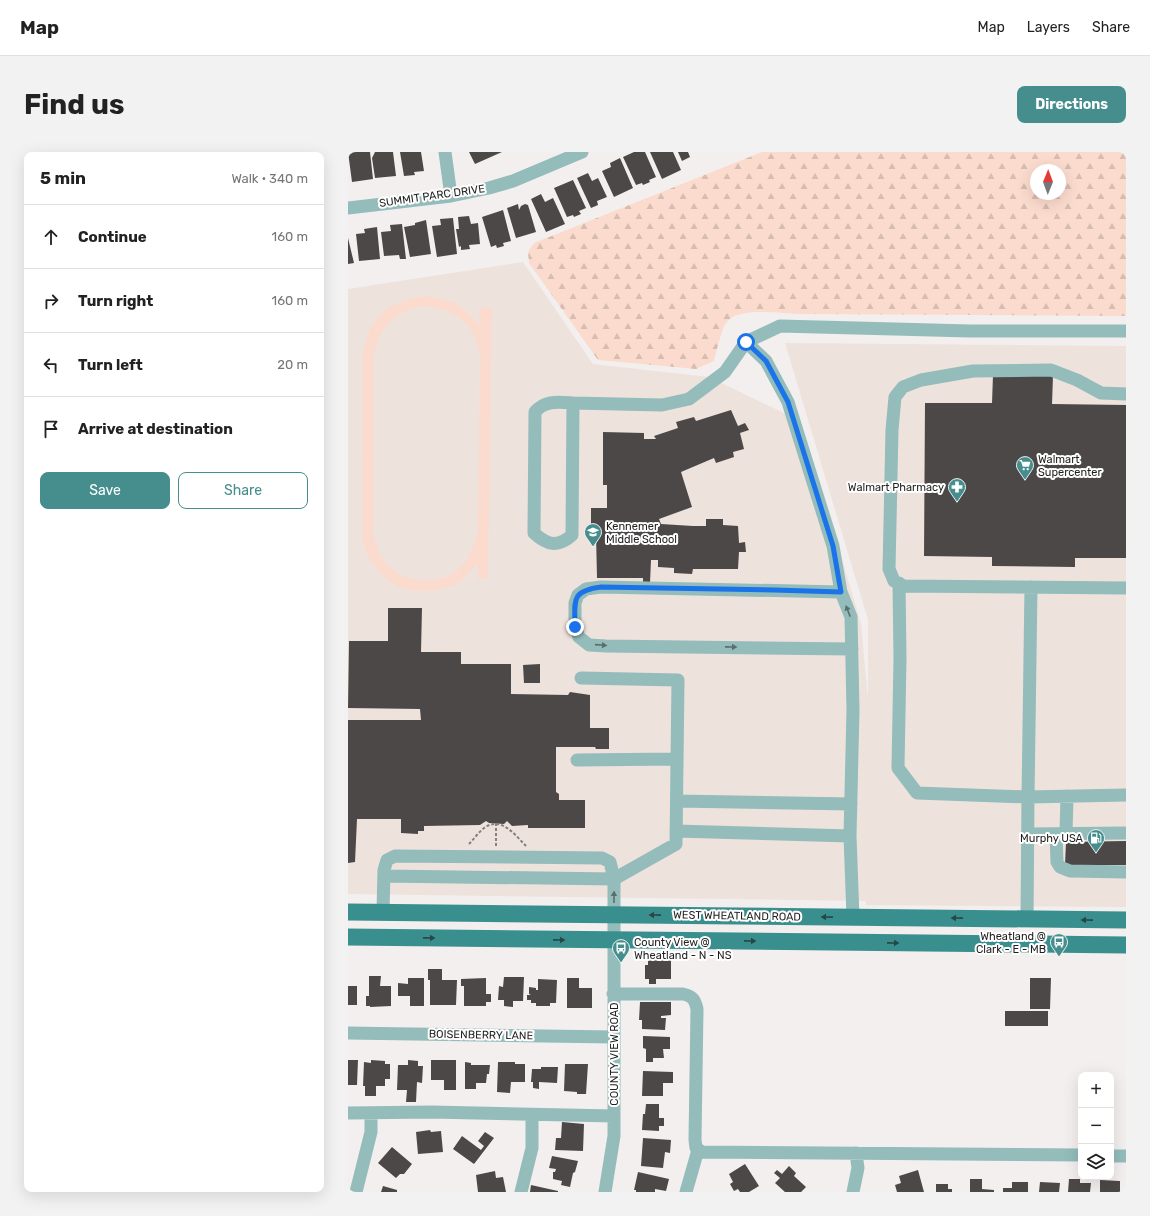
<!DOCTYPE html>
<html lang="en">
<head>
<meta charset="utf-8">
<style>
  body { margin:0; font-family:Rubik,sans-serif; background:#f2f2f2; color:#222 }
  .controls { position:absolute; right:12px; bottom:12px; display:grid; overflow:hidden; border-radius:8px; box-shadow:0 4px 16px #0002 }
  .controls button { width:36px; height:36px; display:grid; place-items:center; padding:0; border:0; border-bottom:1px solid #e0e0e0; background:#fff; color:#222; font:20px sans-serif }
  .compass { position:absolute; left:682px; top:12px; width:36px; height:36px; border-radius:50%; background:#fff; box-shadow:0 4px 16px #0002; rotate:1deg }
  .stop { position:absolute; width:12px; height:12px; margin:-9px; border:3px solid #1a73e8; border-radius:50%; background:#fff }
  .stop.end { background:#1a73e8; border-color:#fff; box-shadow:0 1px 4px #0008 }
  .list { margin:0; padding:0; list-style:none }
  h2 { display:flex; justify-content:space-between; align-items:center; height:52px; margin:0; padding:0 16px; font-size:17px }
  h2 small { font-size:13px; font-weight:400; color:#767676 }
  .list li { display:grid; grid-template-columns:26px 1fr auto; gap:12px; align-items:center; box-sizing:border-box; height:64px; padding:0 16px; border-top:1px solid #e0e0e0 }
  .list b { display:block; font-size:15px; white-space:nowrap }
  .list em { font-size:13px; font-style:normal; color:#767676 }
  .actions { display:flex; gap:8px; padding:12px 16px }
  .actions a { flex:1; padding:9px 0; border:1px solid #468d8d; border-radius:8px; text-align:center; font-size:14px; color:#468d8d }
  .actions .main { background:#468d8d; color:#fff }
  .icon { flex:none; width:22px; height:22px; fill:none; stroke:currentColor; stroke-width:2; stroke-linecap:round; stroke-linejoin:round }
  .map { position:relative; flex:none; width:778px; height:1040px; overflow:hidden; border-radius:8px }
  header { display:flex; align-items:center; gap:24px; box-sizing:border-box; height:56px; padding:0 20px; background:#fff; border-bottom:1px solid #e0e0e0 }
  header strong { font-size:19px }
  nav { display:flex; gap:22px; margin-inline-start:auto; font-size:14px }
  .intro { display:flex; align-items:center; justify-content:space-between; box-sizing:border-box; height:96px; padding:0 24px }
  h1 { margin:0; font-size:28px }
  .button { padding:10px 18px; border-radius:8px; background:#468d8d; color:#fff; font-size:14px; font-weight:700 }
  main { display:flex; gap:24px; padding:0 24px }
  aside { flex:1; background:#fff; border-radius:8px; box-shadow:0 4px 16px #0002 }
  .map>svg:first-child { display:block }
</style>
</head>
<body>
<header>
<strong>Map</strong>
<nav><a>Map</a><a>Layers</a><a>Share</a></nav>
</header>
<div class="intro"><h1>Find us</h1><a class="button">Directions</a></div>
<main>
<aside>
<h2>5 min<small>Walk · 340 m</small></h2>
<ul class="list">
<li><svg class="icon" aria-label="ahead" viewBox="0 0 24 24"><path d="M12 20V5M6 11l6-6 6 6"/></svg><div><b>Continue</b></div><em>160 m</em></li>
<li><svg class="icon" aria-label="right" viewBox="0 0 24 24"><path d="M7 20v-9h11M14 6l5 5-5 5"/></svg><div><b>Turn right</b></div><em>160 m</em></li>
<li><svg class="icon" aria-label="left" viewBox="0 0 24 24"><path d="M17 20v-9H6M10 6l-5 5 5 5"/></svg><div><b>Turn left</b></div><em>20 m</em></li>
<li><svg class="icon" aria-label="arrive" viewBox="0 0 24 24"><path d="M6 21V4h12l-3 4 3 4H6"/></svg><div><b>Arrive at destination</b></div></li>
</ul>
<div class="actions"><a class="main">Save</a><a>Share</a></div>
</aside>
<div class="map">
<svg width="778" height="1040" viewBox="0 0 778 1040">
  <defs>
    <pattern id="forest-firs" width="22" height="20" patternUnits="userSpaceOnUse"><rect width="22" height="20" fill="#fbdbce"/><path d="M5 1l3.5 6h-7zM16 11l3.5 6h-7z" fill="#d7bcb0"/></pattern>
  </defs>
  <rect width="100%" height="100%" fill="#f3efee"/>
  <path fill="#eee2dd" d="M 175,110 L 245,212 L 361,225 L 438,262 L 468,318 L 513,472 L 520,547 L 520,468 L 437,191 L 778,194 L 778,755 L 518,753 L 518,749 L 0,742 L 0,137 Z"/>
  <path fill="url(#forest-firs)" fill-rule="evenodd" d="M 414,0 L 778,0 L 778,164 L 452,162 C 434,162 389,154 378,171 C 374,176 368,201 366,209 L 348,217 L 250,208 L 181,111 L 180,100 L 186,91 ZM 688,18 L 712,18 L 712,42 L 688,42 Z"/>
  <path fill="#fbdbce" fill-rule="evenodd" d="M 81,144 C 109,150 113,152 131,173 L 132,155 L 144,156 L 140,426 L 130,427 L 129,411 C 124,418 117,426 110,431 C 94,440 63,442 47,433 C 37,427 25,414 20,404 C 17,398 16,392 14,386 L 15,201 C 18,190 20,179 27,169 C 39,151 62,146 81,144 ZM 73,154 C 105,156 125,169 132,201 L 130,378 C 127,392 122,406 112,416 C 92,435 54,431 37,410 C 31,401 28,392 25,382 L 25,208 C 31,176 42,163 73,154 Z"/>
  <path fill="#4c4847" d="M 0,0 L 22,0 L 25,27 L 4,30 Z
    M 27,0 L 45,0 L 48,24 L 27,26 L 24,6 Z
    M 52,0 L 73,0 L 76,19 L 66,20 L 67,23 L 56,24 Z
    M 121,0 L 154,0 L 127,12 Z
    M 286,0 L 297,0 L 308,25 L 301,28 L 302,30 L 295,33 L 294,31 L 288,33 L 275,5 Z
    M 302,0 L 325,0 L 333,18 L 314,27 Z
    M 330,0 L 340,0 L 342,5 L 334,9 Z
    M 272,6 L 285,36 L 266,45 L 254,19 L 263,15 L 262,11 Z
    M 240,21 L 244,29 L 250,26 L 259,45 L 249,49 L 250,53 L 243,56 L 229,26 Z
    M 225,28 L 238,56 L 231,59 L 233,62 L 226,65 L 225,63 L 219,65 L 206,36 Z
    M 193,42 L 197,50 L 205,46 L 217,72 L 198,80 L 183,47 Z
    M 170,52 L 171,58 L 173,54 L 177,52 L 180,53 L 188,80 L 168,86 L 159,56 Z
    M 155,58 L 163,89 L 155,91 L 156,94 L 149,96 L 148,93 L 143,95 L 134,65 Z
    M 121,64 L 123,72 L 130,71 L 132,92 L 121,93 L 122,97 L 113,98 L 113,94 L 111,95 L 108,77 L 111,77 L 110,65 Z
    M 105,66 L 109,102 L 89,105 L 84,74 L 93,73 L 92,67 Z
    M 78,68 L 83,102 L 62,105 L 56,75 L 67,73 L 67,71 Z
    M 54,72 L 58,107 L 52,107 L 51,103 L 36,104 L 33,80 L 43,79 L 42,73 Z
    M 29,75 L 32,107 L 11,109 L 8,82 L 17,81 L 16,77 Z
    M 0,86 L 6,111 L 0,112 Z
    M 645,223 L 705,224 L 704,252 L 778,253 L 778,406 L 727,406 L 727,415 L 644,414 L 644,405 L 576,404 L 577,251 L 644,251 Z
    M 383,258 L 390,274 L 397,271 L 401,278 L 392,281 L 396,297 L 385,300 L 386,305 L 368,311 L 366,306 L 333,320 L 344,355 L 311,367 L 313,372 L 345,374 L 358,374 L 358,367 L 375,367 L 375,373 L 390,374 L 391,391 L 397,390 L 398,400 L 391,400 L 390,417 L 345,417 L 344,422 L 326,421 L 326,416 L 310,415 L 310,408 L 303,408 L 302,431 L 295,432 L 295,426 L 249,426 L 248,382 L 243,382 L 243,356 L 259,356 L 259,333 L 255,333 L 255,280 L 296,281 L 296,287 L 308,287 L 306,284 L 330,276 L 328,270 L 346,265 L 348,269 Z
    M 40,456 L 74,456 L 73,500 L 113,500 L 113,512 L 163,512 L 163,542 L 220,543 L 222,540 L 242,543 L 242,576 L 261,576 L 261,597 L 248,597 L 247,595 L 208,595 L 208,640 L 211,642 L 211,648 L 237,648 L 237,676 L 180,676 L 180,673 L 164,674 L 159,669 L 156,672 L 141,671 L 138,669 L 132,673 L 76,674 L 76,679 L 70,679 L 70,682 L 53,681 L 53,667 L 9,667 L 7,710 L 0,711 L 0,568 L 73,568 L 72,557 L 0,556 L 1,489 L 40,489 Z
    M 192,512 L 192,531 L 176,531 L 175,513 Z
    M 778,689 L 778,713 L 717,713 L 718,690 Z
    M 300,806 L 323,806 L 323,827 L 308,827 L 308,832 L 301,832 L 301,827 L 297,827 L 297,813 L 300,813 Z
    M 80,817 L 94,817 L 94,828 L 109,828 L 108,853 L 82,853 L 82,828 L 80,828 Z
    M 21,824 L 33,824 L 32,834 L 43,834 L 43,854 L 22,855 L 22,854 L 18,854 L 18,844 L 21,844 Z
    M 156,825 L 176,825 L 175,849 L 165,849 L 165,855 L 156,854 L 156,848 L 150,848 L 151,834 L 155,835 Z
    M 60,826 L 76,826 L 76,854 L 62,854 L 62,844 L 50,844 L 50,831 L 60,832 Z
    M 138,826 L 138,842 L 143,842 L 143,850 L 138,850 L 138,854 L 116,854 L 116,834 L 113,834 L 113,827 Z
    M 219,826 L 231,826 L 231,836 L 244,836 L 244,856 L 219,856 Z
    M 682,826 L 703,826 L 702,857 L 682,857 Z
    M 190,827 L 209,828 L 208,851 L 202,851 L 202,854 L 188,854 L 188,851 L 183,851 L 183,848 L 179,848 L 179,843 L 183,843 L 181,842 L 181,835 L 188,836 L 188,838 L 190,838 Z
    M 0,834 L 9,834 L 9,853 L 0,853 Z
    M 292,850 L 323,850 L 323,863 L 313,864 L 313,866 L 318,866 L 317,878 L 294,877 L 294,868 L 291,868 Z
    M 657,859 L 700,859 L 700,874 L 657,874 Z
    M 295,884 L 322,885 L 322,897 L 315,897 L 316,906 L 305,906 L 305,910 L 298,910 L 298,897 L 295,896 Z
    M 0,908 L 10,908 L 9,933 L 0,933 Z
    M 23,908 L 37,909 L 37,912 L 42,912 L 42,927 L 37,927 L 37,934 L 28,934 L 28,944 L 17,944 L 17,934 L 15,934 L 16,910 L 23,911 Z
    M 60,908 L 70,909 L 70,914 L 75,914 L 74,931 L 69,930 L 68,950 L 58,950 L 59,938 L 49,938 L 50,913 L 60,913 Z
    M 83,908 L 108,908 L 108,938 L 96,938 L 96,928 L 83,928 Z
    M 117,910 L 123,911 L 123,913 L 142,913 L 141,922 L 139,922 L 138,931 L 128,931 L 128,937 L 117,937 Z
    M 150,910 L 167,910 L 167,912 L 177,912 L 177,930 L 163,930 L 162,941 L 149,940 Z
    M 217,912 L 240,912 L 238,942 L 229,942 L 229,940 L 216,939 Z
    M 193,915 L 210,915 L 209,931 L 191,930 L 191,937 L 185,936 L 185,930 L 183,930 L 184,917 L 193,917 Z
    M 295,919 L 325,920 L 325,931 L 315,931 L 315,944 L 294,944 Z
    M 298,952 L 311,952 L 311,966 L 316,966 L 316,974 L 311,974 L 311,979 L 294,978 L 295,962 L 297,962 Z
    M 214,970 L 236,972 L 235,999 L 207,998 L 208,986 L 213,986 Z
    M 82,978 L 83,980 L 93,979 L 95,1000 L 70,1002 L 68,980 Z
    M 137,980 L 146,986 L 126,1012 L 105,997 L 114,984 L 133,998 L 136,994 L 130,989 Z
    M 295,986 L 323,988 L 322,1001 L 317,1000 L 315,1016 L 293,1014 Z
    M 44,995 L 64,1012 L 56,1022 L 52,1022 L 48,1026 L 30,1011 Z
    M 204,1004 L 230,1009 L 227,1020 L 225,1021 L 222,1035 L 213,1033 L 214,1029 L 205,1027 L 205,1020 L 207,1020 L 208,1017 L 201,1016 Z
    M 397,1012 L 411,1034 L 401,1040 L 392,1040 L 390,1037 L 386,1039 L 382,1032 L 385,1030 L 381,1022 Z
    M 441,1014 L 448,1021 L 446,1024 L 458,1035 L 453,1040 L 437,1040 L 427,1031 L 432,1026 L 426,1021 L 429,1018 L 434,1022 Z
    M 570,1018 L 576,1040 L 549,1040 L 547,1033 L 553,1031 L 551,1024 Z
    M 147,1019 L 148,1026 L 155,1025 L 158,1040 L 130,1040 L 128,1023 Z
    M 290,1020 L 321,1027 L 318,1039 L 307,1037 L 307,1040 L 288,1040 L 288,1038 L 286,1038 Z
    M 622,1027 L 634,1027 L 634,1037 L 646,1038 L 646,1040 L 622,1040 Z
    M 721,1027 L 732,1027 L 732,1031 L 743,1031 L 742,1040 L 720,1040 Z
    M 752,1028 L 772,1029 L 772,1040 L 752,1040 Z
    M 664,1030 L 680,1030 L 680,1040 L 655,1040 L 655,1036 L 664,1036 Z
    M 692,1030 L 712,1031 L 711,1040 L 691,1040 Z
    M 588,1032 L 600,1032 L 600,1037 L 604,1037 L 604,1040 L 588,1040 Z
    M 183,1033 L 210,1039 L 210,1040 L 182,1040 Z
    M 35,1034 L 49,1038 L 49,1040 L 33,1040 Z"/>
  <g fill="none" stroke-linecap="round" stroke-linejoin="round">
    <path stroke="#838180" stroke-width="2" stroke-dasharray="3 2" stroke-linecap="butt" d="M 148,671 L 148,694
      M 121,692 C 126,687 132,678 139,674 C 155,666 167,683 178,694"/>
    <path stroke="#93bcbb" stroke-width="13" d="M 97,0 L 103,44
      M 0,56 L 103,44 L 141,36 L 165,29 L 234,0
      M 398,190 L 432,174 L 622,179 L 778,179
      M 778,242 L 753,241 L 729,228 L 703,218 L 625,219 L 573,228 L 555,235 L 547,245 L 544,278 L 541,417 L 546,429 L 556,434 L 778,436
      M 225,251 C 210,250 197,248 187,260 L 186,381 C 199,393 210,396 224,383 L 225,251 L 314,253 L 341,247 L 377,220 L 398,190 L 418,209 L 440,250 L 485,394 L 493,440
      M 551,431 L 552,506 L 550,616 L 569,641 L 680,645 L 683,435
      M 229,608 L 329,607
      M 329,649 L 503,652
      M 328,679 L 502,684 L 505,558 L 503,465 L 493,440 L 253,435 L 238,437 L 230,443 L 227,451 L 227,475 L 231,485 L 241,493 L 258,494 L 504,497
      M 718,681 L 719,644
      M 680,682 L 778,681
      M 708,682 L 709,710 L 712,715 L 722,719 L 778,720
      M 502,684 L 505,765
      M 36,724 L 266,727 L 328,692 L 330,528 L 233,526
      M 35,760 L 36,718 L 39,708 L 47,704 L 254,706 L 262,710 L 266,727 L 266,984 L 257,1040
      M 679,767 L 680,645 L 778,643
      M 265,842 L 335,842 C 345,844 347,848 349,857 L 347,988 L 348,996 L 354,1000 L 733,1003
      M 0,881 L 266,885
      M 0,961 L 84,960 L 266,964
      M 763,1004 L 778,1004
      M 8,1040 L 23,980 L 23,961
      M 173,1040 L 184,996 L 184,963
      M 338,1040 L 350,998
      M 505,1040 L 510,1016 L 508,1001"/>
    <path stroke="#388f8e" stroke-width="17" d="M 0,760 L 778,768
      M 0,785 L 778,793"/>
  </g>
  <defs><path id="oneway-solid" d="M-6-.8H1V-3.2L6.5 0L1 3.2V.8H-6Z"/></defs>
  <g fill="#5a6e6c">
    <use href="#oneway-solid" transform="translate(500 459) rotate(-111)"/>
    <use href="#oneway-solid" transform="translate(253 493) rotate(4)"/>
    <use href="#oneway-solid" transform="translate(383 495) rotate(1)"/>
    <use href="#oneway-solid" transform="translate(266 745) rotate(-90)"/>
  </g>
  <g fill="#284645">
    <use href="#oneway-solid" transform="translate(307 763) rotate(-179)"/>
    <use href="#oneway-solid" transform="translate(479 765) rotate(-179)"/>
    <use href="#oneway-solid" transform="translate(609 766) rotate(-179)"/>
    <use href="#oneway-solid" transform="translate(739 768) rotate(-179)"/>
    <use href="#oneway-solid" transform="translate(81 786) rotate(1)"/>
    <use href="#oneway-solid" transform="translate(211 788) rotate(1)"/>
    <use href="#oneway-solid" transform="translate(402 789) rotate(1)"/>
    <use href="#oneway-solid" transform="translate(545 791) rotate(1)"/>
  </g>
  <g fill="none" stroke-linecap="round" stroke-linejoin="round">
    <path stroke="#1a73e8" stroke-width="5" d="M 227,475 C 227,449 222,439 253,435 L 426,438 L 493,440 L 485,394 L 440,250 L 418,209 L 398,190"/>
  </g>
  <defs>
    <g id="supermarket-pin" transform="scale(0.9)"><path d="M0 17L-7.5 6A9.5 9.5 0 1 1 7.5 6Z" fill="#468d8d" stroke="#fff"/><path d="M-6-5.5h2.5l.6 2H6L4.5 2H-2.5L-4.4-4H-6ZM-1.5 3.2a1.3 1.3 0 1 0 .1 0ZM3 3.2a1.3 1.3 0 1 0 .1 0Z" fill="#fff"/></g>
    <g id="pharmacy-pin" transform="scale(0.9)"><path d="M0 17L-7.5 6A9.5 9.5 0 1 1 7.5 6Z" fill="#468d8d" stroke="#fff"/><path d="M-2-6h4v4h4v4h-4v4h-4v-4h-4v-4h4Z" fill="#fff"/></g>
    <g id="school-pin" transform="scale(0.9)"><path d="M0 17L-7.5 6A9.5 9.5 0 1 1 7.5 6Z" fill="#468d8d" stroke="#fff"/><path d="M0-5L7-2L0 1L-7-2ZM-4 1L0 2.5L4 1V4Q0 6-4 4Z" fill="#fff"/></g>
    <g id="fuel-pin" transform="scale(0.9)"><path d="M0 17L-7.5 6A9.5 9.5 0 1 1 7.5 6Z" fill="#468d8d" stroke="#fff"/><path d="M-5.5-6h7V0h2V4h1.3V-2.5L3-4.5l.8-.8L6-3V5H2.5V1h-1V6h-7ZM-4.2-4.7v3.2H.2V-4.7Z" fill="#fff"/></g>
    <g id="bus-pin" transform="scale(0.9)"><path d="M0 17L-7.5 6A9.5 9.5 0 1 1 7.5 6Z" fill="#468d8d" stroke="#fff"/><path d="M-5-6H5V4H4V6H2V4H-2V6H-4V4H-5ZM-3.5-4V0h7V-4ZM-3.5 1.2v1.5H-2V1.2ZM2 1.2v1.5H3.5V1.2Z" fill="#fff"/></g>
  </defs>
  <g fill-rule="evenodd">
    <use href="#supermarket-pin" x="677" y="313"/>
    <use href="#pharmacy-pin" x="609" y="335"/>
    <use href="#school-pin" x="245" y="380"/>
    <use href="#fuel-pin" x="748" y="686"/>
    <use href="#bus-pin" x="711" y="790"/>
    <use href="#bus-pin" x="273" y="796"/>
  </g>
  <g text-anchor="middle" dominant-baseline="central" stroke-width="4" stroke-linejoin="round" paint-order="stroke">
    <g font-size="11" fill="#201f1e" stroke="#fff">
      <text transform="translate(84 44) rotate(-8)">SUMMIT PARC DRIVE</text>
      <text transform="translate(389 764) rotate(1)">WEST WHEATLAND ROAD</text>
      <text transform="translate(133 883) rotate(1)">BOISENBERRY LANE</text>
      <text transform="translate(266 902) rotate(-90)">COUNTY VIEW ROAD</text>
    </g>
    <g font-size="11" fill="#201f1e" stroke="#fff" text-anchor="start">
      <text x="690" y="307">Walmart<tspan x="690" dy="13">Supercenter</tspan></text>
      <text x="596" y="335" text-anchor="end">Walmart Pharmacy</text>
      <text x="258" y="374">Kennemer<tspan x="258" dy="13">Middle School</tspan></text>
      <text x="735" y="686" text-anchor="end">Murphy USA</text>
      <text x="698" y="784" text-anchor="end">Wheatland @<tspan x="698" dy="13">Clark - E - MB</tspan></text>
      <text x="286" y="790">County View @<tspan x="286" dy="13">Wheatland - N - NS</tspan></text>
    </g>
  </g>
</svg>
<div class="controls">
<button>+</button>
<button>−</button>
<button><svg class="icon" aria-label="layers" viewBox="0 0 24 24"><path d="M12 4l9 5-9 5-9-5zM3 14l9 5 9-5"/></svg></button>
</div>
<svg class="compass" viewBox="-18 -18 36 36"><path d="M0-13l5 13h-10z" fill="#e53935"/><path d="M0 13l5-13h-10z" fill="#767676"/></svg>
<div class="stop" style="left:398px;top:190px"></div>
<div class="stop end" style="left:227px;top:475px"></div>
</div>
</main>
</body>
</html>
